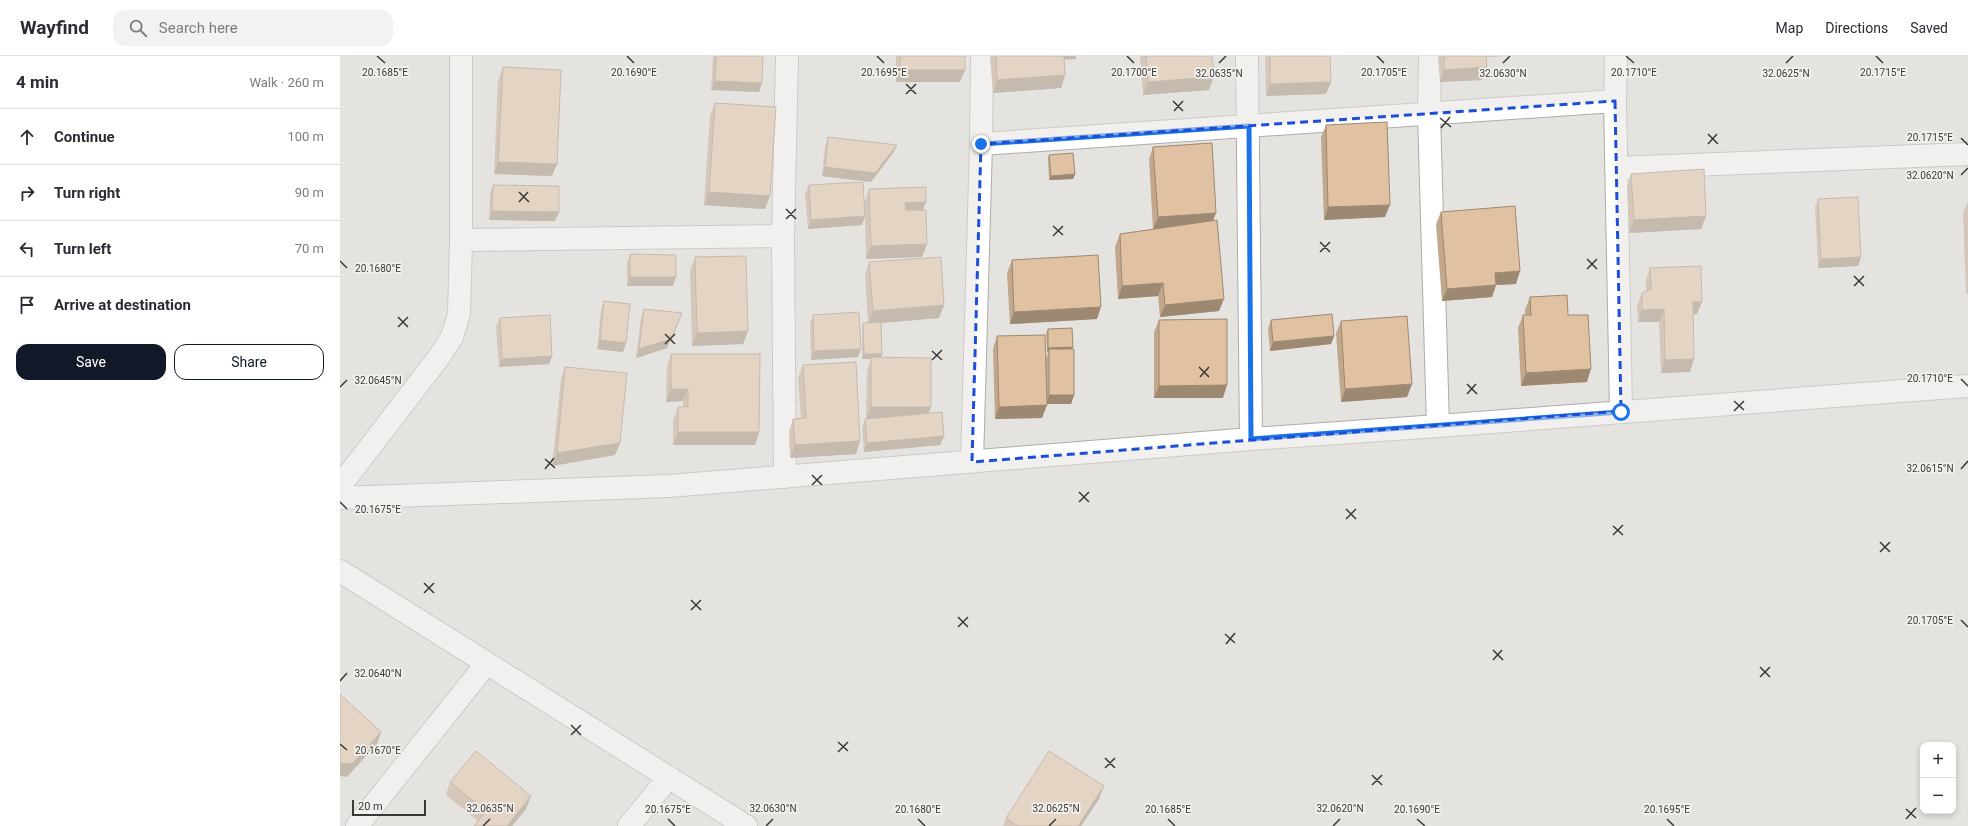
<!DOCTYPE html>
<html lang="en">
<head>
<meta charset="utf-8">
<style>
  body { margin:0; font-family:Roboto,sans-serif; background:#f2f2f3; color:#2b2b33 }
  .controls { position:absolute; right:12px; bottom:12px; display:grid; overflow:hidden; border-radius:8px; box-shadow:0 2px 6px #0003 }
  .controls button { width:36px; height:36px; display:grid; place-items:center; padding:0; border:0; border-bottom:1px solid #e1e1e2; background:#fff; color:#2b2b33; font:20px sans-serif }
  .scale { position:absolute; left:12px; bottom:10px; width:74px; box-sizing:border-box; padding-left:4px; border:2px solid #3a3937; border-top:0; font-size:11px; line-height:14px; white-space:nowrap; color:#3a3937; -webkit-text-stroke:3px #f3f1ed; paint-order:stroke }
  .stop { position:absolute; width:12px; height:12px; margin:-9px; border:3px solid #1a73e8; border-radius:50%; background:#fff }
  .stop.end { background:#1a73e8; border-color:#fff; box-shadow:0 1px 4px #0008 }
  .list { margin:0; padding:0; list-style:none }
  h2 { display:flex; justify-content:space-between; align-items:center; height:52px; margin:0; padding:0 16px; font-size:17px }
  h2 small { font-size:13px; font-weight:400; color:#7c7c81 }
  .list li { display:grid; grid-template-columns:26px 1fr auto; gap:12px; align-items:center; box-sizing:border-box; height:56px; padding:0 16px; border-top:1px solid #e1e1e2 }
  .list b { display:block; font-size:15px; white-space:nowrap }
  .list em { font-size:13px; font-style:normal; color:#7c7c81 }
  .actions { display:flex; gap:8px; padding:12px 16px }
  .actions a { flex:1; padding:9px 0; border:1px solid #111827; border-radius:12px; text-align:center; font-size:14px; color:#111827 }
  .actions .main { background:#111827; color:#fff }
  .icon { flex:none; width:22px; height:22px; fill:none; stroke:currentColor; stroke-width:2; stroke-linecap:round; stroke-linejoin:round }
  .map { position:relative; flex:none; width:1628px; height:770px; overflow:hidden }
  header { display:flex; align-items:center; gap:24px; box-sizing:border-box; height:56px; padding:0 20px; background:#fff; border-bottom:1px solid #e1e1e2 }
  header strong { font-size:19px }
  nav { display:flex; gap:22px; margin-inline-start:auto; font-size:14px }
  .search { width:280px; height:36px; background:#f2f2f3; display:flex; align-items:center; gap:10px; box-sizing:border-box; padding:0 14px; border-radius:12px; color:#7c7c81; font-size:15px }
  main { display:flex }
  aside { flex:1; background:#fff }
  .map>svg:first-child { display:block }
</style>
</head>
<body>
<header>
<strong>Wayfind</strong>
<div class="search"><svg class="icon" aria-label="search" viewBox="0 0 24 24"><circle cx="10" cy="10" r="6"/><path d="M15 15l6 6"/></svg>Search here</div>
<nav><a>Map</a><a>Directions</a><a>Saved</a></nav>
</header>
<main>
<aside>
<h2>4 min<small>Walk · 260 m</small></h2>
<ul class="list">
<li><svg class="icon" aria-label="ahead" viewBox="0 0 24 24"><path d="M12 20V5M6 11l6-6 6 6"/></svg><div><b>Continue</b></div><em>100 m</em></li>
<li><svg class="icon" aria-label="right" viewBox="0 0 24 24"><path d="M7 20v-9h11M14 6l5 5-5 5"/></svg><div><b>Turn right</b></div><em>90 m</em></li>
<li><svg class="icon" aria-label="left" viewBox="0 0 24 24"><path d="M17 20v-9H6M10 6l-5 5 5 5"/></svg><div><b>Turn left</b></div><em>70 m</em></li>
<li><svg class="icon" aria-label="arrive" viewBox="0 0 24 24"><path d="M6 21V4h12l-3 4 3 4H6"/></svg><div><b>Arrive at destination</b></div></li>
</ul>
<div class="actions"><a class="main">Save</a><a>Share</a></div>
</aside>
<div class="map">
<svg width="1628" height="770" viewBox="0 0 1628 770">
  <rect width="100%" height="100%" fill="#e5e3e0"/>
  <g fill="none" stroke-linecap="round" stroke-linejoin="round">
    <g stroke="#aeaca9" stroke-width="24">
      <path id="minor" d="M 907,0 L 911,383
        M 1090,0 L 1089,58 L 1098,370
        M 1276,0 L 1275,45 L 1281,355
        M 641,88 L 1275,45
        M 1276,112 L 1628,98
        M 121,184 L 443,180
        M 632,406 L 641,88 L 642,0
        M 445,421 L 443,180 L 447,0
        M 0,430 L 99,301 L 112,281 L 119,258 L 121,184 L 121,0
        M 0,442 L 329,430 L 911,383 L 1098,370 L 1628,330
        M 0,515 L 406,770
        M 17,770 L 147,607
        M 289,770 L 329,721"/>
    </g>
    <use href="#minor" stroke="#fff" stroke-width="22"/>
  </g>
  <path fill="#c1a78c" d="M 373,0 L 423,0 L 419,36 L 371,34 Z
    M 556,0 L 625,0 L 620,26 L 556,26 Z
    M 650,0 L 736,0 L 736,3 L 724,3 L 725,19 L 721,32 L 653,37 Z
    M 800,0 L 872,0 L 869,34 L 803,39 Z
    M 925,0 L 990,0 L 991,26 L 986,38 L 926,40 Z
    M 1098,0 L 1164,0 L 1146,1 L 1147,11 L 1142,24 L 1100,26 Z
    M 163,11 L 212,120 L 154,118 L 158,24 Z
    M 375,47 L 425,153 L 364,149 L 370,59 Z
    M 986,69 L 1045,161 L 984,164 L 981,81 Z
    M 488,81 L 553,97 L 531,126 L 482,120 L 485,90 Z
    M 813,91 L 873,165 L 879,255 L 820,261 L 818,240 L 778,243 L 775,191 L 780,178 L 813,173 L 809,103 Z
    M 709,99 L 735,118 L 733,123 L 709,124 L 708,103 Z
    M 1291,118 L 1366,160 L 1361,173 L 1289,177 L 1287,131 Z
    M 153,129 L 219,156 L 215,165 L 149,164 L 150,138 Z
    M 469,129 L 525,153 L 525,145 L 529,133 L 583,154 L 582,201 L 526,203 L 525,161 L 522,169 L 468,173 L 465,138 Z
    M 1478,143 L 1521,201 L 1518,210 L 1478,212 L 1475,151 Z
    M 1628,145 L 1628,238 L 1626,238 L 1623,157 Z
    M 1101,156 L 1176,228 L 1156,229 L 1152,241 L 1102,245 L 1096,168 Z
    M 290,198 L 336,221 L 333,230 L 287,230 L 287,207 Z
    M 355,201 L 408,275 L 403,288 L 352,290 L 350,214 Z
    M 672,204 L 757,263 L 670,268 L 667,217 Z
    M 529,206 L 604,249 L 599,262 L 541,267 L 541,301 L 591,351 L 588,357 L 604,380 L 600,389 L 524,396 L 522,372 L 525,363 L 526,363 L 527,314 L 531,303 L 522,303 L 522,271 L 523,267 L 528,267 L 525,219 Z
    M 1310,212 L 1357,258 L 1353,258 L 1350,316 L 1321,317 L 1319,266 L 1298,266 L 1297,249 L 1302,237 L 1306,235 L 1306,224 Z
    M 1190,241 L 1228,259 L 1247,326 L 1181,330 L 1178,272 L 1183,259 L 1185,259 L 1185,254 Z
    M 264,245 L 286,287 L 283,296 L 257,293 L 261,254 Z
    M 304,253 L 339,266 L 327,292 L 296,302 L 301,262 Z
    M 473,259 L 518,301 L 471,304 L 470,267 Z
    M 160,262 L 212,300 L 209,308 L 159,311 L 156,271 Z
    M 819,264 L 883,342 L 814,342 L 814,276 Z
    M 931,264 L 994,280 L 991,288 L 930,295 L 928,273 Z
    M 1001,265 L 1072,328 L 1067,341 L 1001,346 L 996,277 Z
    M 708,273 L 732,293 L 734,339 L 731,348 L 707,348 L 702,362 L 655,363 L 653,293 L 657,280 L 706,302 L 708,296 L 707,296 L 706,277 Z
    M 331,298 L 419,376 L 415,389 L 333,389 L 333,364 L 338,351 L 343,351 L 343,345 L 326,346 L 327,311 Z
    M 463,309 L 520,385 L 516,398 L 450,402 L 449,375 L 453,363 L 461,362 L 458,322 Z
    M 225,311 L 280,387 L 275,399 L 212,410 L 221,323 Z
    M 110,726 L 186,753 L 172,770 L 134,770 L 138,765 L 106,739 Z
    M 759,743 L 741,770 L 663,770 L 666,762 Z"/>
  <path fill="#9d8872" d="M 720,0 L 736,0 L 736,3 L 718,4 Z
    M 1141,0 L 1163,0 L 1141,1 Z
    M 1147,11 L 1142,24 L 1100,26 L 1104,14 Z
    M 560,14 L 625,14 L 620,26 L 556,26 Z
    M 725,19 L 721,32 L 653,37 L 657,24 Z
    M 874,21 L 869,34 L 803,39 L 808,26 Z
    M 375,25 L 422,27 L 419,36 L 371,34 Z
    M 991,26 L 986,38 L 926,40 L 930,28 Z
    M 557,89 L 553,97 L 531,126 L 482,120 L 485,111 Z
    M 158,106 L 217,108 L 212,120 L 154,118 Z
    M 735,118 L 733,123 L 709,124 L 711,120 Z
    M 369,136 L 430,140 L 425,153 L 364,149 Z
    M 586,146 L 581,159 L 560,159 L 565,147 Z
    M 1050,149 L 1045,161 L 984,164 L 988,151 Z
    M 152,155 L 219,156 L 215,165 L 149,164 Z
    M 876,157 L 871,170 L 813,174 L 818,161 Z
    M 525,160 L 522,169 L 468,173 L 471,164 Z
    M 1366,160 L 1361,173 L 1289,177 L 1294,164 Z
    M 587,188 L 582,201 L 526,203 L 531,190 Z
    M 1521,201 L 1518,210 L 1478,212 L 1481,203 Z
    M 1180,215 L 1176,228 L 1156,229 L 1152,241 L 1102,245 L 1107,233 L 1155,217 Z
    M 290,221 L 336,221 L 333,230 L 287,230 Z
    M 823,227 L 818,240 L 778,243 L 782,230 Z
    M 884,243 L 879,255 L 820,261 L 825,249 Z
    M 1353,246 L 1362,246 L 1357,258 L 1348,259 Z
    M 604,249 L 599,262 L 528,268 L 533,255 Z
    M 761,251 L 757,263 L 670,268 L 674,256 Z
    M 1324,253 L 1319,266 L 1298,266 L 1302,254 Z
    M 342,257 L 327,292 L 296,302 L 299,293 Z
    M 408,275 L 403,288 L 352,290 L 357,277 Z
    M 994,280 L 991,288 L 930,295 L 933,286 Z
    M 260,284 L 286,287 L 283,296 L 257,293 Z
    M 733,291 L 731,295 L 709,293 L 708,296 L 707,296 L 708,292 Z
    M 521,293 L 518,301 L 471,304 L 474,295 Z
    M 524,298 L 542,298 L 541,302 L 531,301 L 531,303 L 522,303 Z
    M 212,300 L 209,308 L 159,311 L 162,303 Z
    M 1354,303 L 1350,316 L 1321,317 L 1325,304 Z
    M 1251,313 L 1247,326 L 1181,330 L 1186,317 Z
    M 1072,328 L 1067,341 L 1001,346 L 1005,333 Z
    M 887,329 L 883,342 L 814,342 L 819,330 Z
    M 331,333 L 348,333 L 343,345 L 326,346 Z
    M 709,339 L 734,339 L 731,348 L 706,348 Z
    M 707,349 L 702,362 L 655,363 L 659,351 Z
    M 531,351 L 591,351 L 586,364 L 526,364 Z
    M 338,376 L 419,376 L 415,389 L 333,389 Z
    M 604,380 L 600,389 L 524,396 L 527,387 Z
    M 520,385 L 516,398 L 450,402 L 455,389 Z
    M 280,387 L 275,399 L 212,410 L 217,397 Z
    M 41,676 L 37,688 L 7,721 L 0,720 L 0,707 Z
    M 764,730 L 759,743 L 741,770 L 738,770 Z
    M 191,740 L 186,753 L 172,770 L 167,770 Z"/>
  <path fill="#e0c2a3" stroke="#9d8872" d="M 376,0 L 423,0 L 422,27 L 375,25 Z
    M 560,0 L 625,0 L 625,14 L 560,14 Z
    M 656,0 L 724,0 L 725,19 L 657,24 Z
    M 806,0 L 872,0 L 874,21 L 808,26 Z
    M 930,0 L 990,0 L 991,26 L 930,28 Z
    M 1104,0 L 1146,0 L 1147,11 L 1104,14 Z
    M 163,11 L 221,14 L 217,108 L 158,106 Z
    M 375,47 L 436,51 L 430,140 L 369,136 Z
    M 1047,66 L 1050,149 L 988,151 L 986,69 Z
    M 488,81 L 557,89 L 535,117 L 485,111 Z
    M 872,87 L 876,157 L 818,161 L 813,91 Z
    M 733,97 L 735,118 L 711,120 L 709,99 Z
    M 1364,113 L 1366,160 L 1294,164 L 1291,118 Z
    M 523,126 L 525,160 L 471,164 L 469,129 Z
    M 153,129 L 219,130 L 219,156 L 152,155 Z
    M 586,131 L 586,146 L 565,147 L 566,154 L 586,154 L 587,188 L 531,190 L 529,133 Z
    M 1518,141 L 1521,201 L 1481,203 L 1478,143 Z
    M 1175,150 L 1180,215 L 1155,217 L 1156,229 L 1107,233 L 1101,156 Z
    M 877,164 L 884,243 L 825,249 L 823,227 L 782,230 L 780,178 Z
    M 290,198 L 336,199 L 336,221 L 290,221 Z
    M 758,199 L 761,251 L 674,256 L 672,204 Z
    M 406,200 L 408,275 L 357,277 L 355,201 Z
    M 601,201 L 604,249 L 533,255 L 529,206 Z
    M 1361,210 L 1362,246 L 1353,246 L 1354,303 L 1325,304 L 1324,253 L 1302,254 L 1302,237 L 1311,233 L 1310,212 Z
    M 1227,239 L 1228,259 L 1248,259 L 1251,313 L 1186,317 L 1183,259 L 1191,259 L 1190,241 Z
    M 264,245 L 290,248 L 286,287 L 260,284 Z
    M 304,253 L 342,257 L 331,283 L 299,293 Z
    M 519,256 L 521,293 L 474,295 L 473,259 Z
    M 992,258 L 994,280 L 933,286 L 931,264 Z
    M 210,259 L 212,300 L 162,303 L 160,262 Z
    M 1067,260 L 1072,328 L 1005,333 L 1001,265 Z
    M 887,263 L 887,329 L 819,330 L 819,264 Z
    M 541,266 L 542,298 L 524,298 L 523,267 Z
    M 732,272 L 733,291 L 708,292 L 708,273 Z
    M 705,279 L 707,349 L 659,351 L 657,280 Z
    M 709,293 L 734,293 L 734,339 L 709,339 Z
    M 331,298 L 420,298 L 419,376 L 338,376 L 338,351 L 348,351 L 348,333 L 331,333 Z
    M 531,301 L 591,302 L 591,351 L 531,351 Z
    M 516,306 L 520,385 L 455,389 L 453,363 L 466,362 L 463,309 Z
    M 225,311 L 287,317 L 280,387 L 217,397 Z
    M 602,356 L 604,380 L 527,387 L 525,363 Z
    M 0,638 L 41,676 L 12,708 L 0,707 Z
    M 136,695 L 191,740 L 167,770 L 134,770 L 146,755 L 110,726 Z
    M 709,695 L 764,730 L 738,770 L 678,770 L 666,762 Z"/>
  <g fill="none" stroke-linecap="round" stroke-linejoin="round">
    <path stroke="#1a73e8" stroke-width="5" d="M 641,88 L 909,70 L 911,383 L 1281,356"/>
  </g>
  <path d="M0 0H1628V770H0ZM 1275,45 L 1281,355 L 632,406 L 641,88 Z" fill="#e5e3e0" fill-opacity=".55" fill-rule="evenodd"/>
  <path fill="none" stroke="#1d4ed8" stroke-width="3" stroke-dasharray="8 5" stroke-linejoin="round" d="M 1275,45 L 1281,355 L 632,406 L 641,88 Z"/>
  <path fill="none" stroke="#3a3937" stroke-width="1.5" d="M 37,0 L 45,7M 287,0 L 294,7M 537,0 L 544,7M 787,0 L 794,7M 1037,0 L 1044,7M 1286,0 L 1294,7M 1536,0 L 1543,7M 879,7 L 886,0M 1163,7 L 1170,0M 1446,7 L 1453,0M 566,28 L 576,38M 566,38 L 576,28M 833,45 L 843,55M 834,55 L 843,45M 1100,62 L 1111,71M 1101,72 L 1110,61M 1368,78 L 1378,88M 1621,82 L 1628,89M 1368,88 L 1377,78M 1621,119 L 1628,112M 179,136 L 189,146M 179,146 L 188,136M 446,153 L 456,163M 446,163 L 456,153M 713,170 L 723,179M 713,180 L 723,170M 980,186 L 990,196M 980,196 L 990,186M 1247,203 L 1257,213M 0,205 L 7,212M 1247,213 L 1257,203M 1514,220 L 1524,230M 1514,230 L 1524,220M 58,261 L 68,271M 58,271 L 68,261M 325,278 L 335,288M 325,288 L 335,278M 592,295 L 602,304M 592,304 L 602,294M 859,311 L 869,321M 860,321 L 869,311M 1621,323 L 1628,330M 1127,328 L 1137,338M 0,331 L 7,324M 1127,338 L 1136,328M 1394,345 L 1404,354M 1394,355 L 1404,345M 205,403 L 215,412M 205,413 L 214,402M 1621,413 L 1628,405M 472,419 L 482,429M 472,429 L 482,419M 739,436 L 749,446M 0,446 L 7,453M 739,446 L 749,436M 1006,453 L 1016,463M 1006,463 L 1016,453M 1273,470 L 1283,479M 1273,479 L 1283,469M 1540,486 L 1550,496M 1540,496 L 1550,486M 84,527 L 94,537M 84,537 L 94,527M 351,544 L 361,554M 351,554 L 361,544M 618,561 L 628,571M 1621,564 L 1628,571M 618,571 L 628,561M 885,578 L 895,587M 886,588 L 895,577M 1153,594 L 1163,604M 1153,604 L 1162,594M 1420,611 L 1430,621M 1420,621 L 1430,611M 0,625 L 7,617M 231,669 L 241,679M 231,679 L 241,669M 498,686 L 508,695M 0,688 L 7,694M 498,696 L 508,686M 765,702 L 775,712M 765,712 L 775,702M 1032,719 L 1042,729M 1032,729 L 1042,719M 1566,753 L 1576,762M 328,763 L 335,770M 578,763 L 585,770M 828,763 L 835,770M 1077,763 L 1085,770M 1327,763 L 1334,770M 1566,763 L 1576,752M 143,770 L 150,763M 426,770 L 433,763M 709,770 L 716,763M 993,770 L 1000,763"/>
  <g font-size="10" text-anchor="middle" fill="#3a3937" stroke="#f3f1ed" stroke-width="3.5" stroke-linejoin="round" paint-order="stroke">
    <text x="45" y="20">20.1685°E</text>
    <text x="294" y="20">20.1690°E</text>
    <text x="544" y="20">20.1695°E</text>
    <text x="794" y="20">20.1700°E</text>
    <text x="1044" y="20">20.1705°E</text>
    <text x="1294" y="20">20.1710°E</text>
    <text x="1543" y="20">20.1715°E</text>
    <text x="879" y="21">32.0635°N</text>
    <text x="1163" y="21">32.0630°N</text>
    <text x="1446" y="21">32.0625°N</text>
    <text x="1590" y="85">20.1715°E</text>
    <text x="1590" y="123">32.0620°N</text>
    <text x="38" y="216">20.1680°E</text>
    <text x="1590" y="326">20.1710°E</text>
    <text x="38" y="328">32.0645°N</text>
    <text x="1590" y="416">32.0615°N</text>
    <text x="38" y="457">20.1675°E</text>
    <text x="1590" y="568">20.1705°E</text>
    <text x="38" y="621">32.0640°N</text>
    <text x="38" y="698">20.1670°E</text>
    <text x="150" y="756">32.0635°N</text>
    <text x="433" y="756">32.0630°N</text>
    <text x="716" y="756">32.0625°N</text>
    <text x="1000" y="756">32.0620°N</text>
    <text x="328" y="757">20.1675°E</text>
    <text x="578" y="757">20.1680°E</text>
    <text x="828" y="757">20.1685°E</text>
    <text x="1077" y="757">20.1690°E</text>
    <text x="1327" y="757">20.1695°E</text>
  </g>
</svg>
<div class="controls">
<button>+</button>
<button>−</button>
</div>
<div class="scale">20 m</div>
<div class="stop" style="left:1281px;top:356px"></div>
<div class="stop end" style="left:641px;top:88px"></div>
</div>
</main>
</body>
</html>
